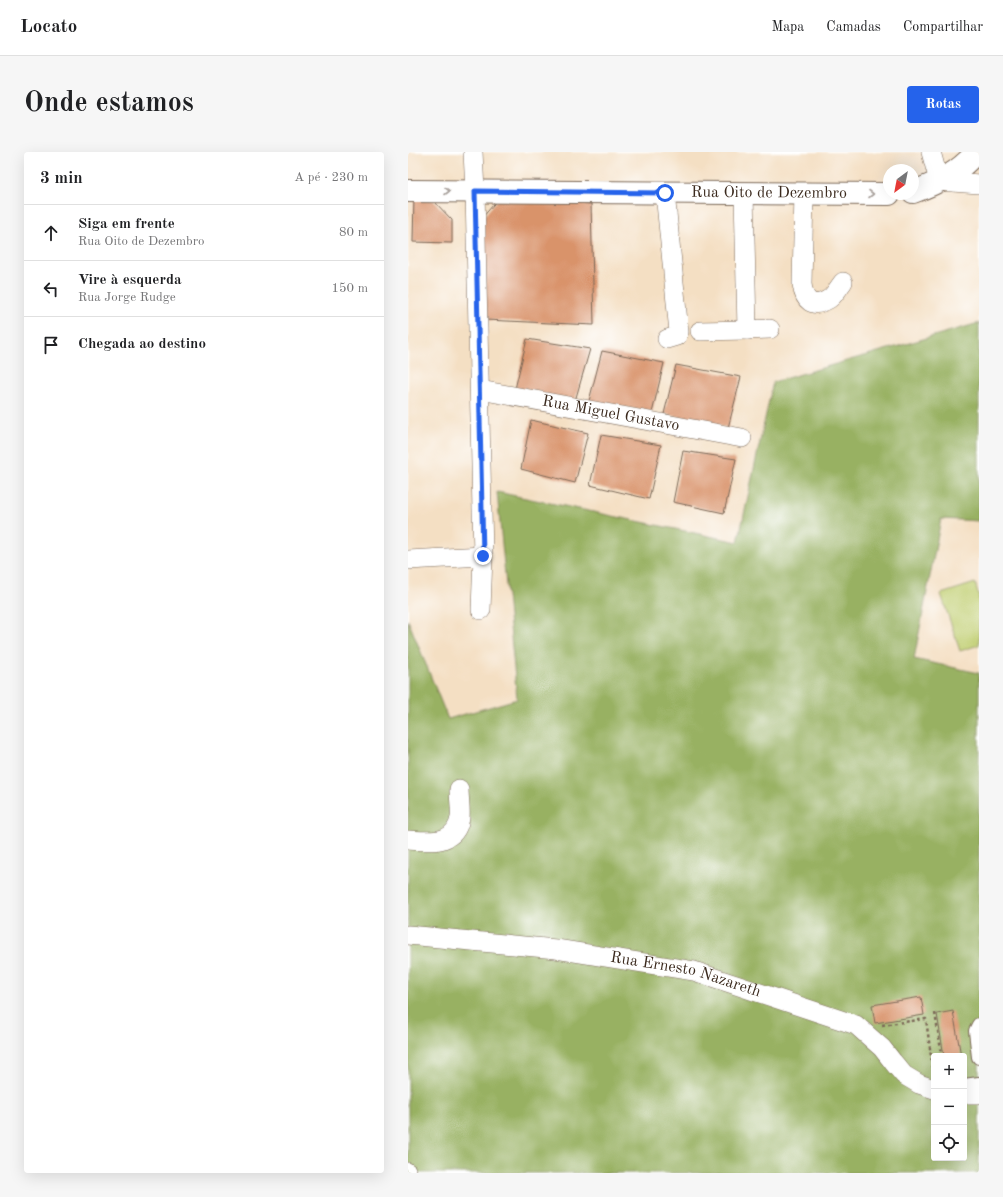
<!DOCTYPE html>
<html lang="pt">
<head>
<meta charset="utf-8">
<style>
  body { margin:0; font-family:"Old Standard TT",serif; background:#f6f6f6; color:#202124 }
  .controls { position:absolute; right:12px; bottom:12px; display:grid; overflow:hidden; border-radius:4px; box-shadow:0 4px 16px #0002 }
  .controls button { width:36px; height:36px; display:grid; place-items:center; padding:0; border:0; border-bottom:1px solid #e0e0e0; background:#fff; color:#202124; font:20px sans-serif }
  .compass { position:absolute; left:475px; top:12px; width:36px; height:36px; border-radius:50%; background:#fff; box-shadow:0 4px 16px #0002; rotate:212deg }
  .stop { position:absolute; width:12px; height:12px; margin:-9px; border:3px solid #2563eb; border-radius:50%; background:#fff }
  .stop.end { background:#2563eb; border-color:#fff; box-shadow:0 1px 4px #0008 }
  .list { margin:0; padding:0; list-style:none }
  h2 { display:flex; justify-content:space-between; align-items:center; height:52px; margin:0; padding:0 16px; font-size:17px }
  h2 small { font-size:13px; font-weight:400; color:#757577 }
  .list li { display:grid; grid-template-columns:26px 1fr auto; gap:12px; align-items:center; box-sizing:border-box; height:56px; padding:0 16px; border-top:1px solid #e0e0e0 }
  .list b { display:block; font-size:15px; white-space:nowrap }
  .list p { margin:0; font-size:13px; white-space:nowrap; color:#757577 }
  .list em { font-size:13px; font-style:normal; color:#757577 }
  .icon { flex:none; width:22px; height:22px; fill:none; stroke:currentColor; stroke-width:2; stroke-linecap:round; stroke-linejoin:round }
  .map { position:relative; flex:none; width:571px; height:1021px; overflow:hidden; border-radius:4px }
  header { display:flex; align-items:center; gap:24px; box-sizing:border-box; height:56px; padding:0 20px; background:#fff; border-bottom:1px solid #e0e0e0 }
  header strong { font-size:19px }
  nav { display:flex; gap:22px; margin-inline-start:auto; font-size:14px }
  .intro { display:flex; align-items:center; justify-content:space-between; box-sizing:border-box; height:96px; padding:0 24px }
  h1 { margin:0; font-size:28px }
  .button { padding:10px 18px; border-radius:4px; background:#2563eb; color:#fff; font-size:14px; font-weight:700 }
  main { display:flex; gap:24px; padding:0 24px }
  aside { flex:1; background:#fff; border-radius:4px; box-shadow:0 4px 16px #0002 }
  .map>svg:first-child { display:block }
</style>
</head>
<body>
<header>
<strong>Locato</strong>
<nav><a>Mapa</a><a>Camadas</a><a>Compartilhar</a></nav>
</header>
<div class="intro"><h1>Onde estamos</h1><a class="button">Rotas</a></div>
<main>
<aside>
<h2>3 min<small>A pé · 230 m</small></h2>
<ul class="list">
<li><svg class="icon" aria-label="ahead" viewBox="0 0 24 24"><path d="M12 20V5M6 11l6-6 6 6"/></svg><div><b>Siga em frente</b><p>Rua Oito de Dezembro</p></div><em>80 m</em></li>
<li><svg class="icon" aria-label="left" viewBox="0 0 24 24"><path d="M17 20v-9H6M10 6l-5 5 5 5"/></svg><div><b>Vire à esquerda</b><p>Rua Jorge Rudge</p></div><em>150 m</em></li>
<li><svg class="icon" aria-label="arrive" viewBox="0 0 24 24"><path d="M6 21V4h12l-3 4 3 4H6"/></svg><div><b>Chegada ao destino</b></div></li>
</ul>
</aside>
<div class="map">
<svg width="571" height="1021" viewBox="0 0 571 1021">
  <rect width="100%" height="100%" fill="#fff"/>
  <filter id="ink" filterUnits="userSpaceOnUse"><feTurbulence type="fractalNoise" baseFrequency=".025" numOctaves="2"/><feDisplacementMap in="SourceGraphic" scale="8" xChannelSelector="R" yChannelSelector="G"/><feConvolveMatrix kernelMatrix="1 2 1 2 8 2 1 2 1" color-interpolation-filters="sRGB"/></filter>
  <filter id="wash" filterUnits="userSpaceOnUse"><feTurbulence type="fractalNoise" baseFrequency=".012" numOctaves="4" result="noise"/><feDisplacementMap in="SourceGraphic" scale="16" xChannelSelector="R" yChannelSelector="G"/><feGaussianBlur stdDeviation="0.9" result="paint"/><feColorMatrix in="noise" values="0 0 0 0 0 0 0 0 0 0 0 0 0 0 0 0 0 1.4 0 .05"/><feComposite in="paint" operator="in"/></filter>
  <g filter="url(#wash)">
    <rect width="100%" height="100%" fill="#f4dfc3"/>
    <path fill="#c0ce70" stroke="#7e7c47" d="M 567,431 L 571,444 L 571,493 L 552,499 L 533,442 Z"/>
    <path fill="#98b162" stroke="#6a6e40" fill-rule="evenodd" d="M 571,171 L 571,369 L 533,367 L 506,507 L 571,521 L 571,1021 L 0,1021 L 0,468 L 40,567 L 109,547 L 89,340 L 330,390 L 365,230 ZM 526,904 L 556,904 L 556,1006 L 526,1006 Z"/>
    <g id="blocks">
      <path fill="#d9936b" d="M 6,46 L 24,47 L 44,68 L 44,91 L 5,90 Z
        M 91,46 L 183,52 L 186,173 L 77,168 L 74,66 Z
        M 119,187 L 182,197 L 167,249 L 107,237 Z
        M 194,199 L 256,211 L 244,261 L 181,249 Z
        M 268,213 L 333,225 L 320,276 L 256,262 Z
        M 123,268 L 180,281 L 167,331 L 113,317 Z
        M 193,283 L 253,293 L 241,347 L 182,333 Z
        M 275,299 L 328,307 L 316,361 L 265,350 Z
        M 513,845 L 516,863 L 467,871 L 464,853 Z
        M 545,859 L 553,904 L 536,904 L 529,862 Z"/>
    </g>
  </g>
  <g filter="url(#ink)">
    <use href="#blocks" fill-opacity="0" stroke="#7c6958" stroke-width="1"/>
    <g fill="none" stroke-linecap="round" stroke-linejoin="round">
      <g stroke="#7c6958" stroke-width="10">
        <path id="service" d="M 0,1015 L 3,1017"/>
      </g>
      <g stroke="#7c6958" stroke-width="16">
        <path id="pedestrian" d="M 571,873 L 568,879 L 571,905
          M 556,934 L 571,932"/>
      </g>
      <g stroke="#7c6958" stroke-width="20">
        <g id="minor">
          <path d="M 65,0 L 67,39 L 75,404 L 73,458"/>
          <path d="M 523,0 L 531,29 L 571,32"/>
          <path d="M 257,41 L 271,180 L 269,184 L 259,187"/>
          <path d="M 396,41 L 394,132 C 396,149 404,157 421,147 C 426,144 431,135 435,130"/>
          <path d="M 339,178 L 362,177"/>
          <path d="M 292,179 L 339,178 L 336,41"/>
          <path id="s1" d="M 72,238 L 334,286"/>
          <path d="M 0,408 L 75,404"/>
          <path d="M 0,688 C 21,689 47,694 52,666 C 53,657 51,646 51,637"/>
          <path id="s2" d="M 0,783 L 148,797 L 286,819 L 448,873 L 474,896 L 485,910 L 496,923 L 511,932 L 526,937"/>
          <path d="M 556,942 L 571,942"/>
        </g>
      </g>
      <g stroke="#7c6958" stroke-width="24">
        <g id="tertiary">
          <path id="s3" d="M 0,39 L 481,42"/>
          <path d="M 505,40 C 528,32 553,19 568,0"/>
        </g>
      </g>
      <path stroke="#7c6958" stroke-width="2.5" stroke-dasharray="3 3" stroke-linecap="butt" d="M 527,861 L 534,904
        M 474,873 L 518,867 L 525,919"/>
      <use href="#service" stroke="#fff" stroke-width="9"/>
      <use href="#pedestrian" stroke="#fff" stroke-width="14"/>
      <use href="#minor" stroke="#fff" stroke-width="19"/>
      <use href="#tertiary" stroke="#fff" stroke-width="22"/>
    </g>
    <defs><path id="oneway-chevron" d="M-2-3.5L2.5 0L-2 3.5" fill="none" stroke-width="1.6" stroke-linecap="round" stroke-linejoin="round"/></defs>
    <g stroke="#a79f9a">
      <use href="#oneway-chevron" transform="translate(39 39)"/>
      <use href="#oneway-chevron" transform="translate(463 42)"/>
    </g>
  </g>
  <g fill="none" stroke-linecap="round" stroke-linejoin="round" filter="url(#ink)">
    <path stroke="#2563eb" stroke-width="5" d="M 75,404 L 67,39 L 257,41"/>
  </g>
  <g text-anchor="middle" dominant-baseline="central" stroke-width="3" stroke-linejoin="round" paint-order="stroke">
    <g font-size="16" fill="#3b2a1e" stroke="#fff">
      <text stroke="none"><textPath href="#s3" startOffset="361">Rua Oito de Dezembro</textPath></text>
      <text stroke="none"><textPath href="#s1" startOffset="133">Rua Miguel Gustavo</textPath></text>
      <text stroke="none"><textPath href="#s2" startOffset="281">Rua Ernesto Nazareth</textPath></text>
    </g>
  </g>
</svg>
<div class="controls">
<button>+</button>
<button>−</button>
<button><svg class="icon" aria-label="locate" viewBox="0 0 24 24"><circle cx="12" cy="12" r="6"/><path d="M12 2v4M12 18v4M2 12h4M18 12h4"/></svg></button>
</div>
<svg class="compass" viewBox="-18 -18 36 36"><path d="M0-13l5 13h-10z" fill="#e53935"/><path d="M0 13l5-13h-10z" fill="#757577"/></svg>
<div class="stop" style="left:257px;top:41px"></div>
<div class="stop end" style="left:75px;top:404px"></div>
</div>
</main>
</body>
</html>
